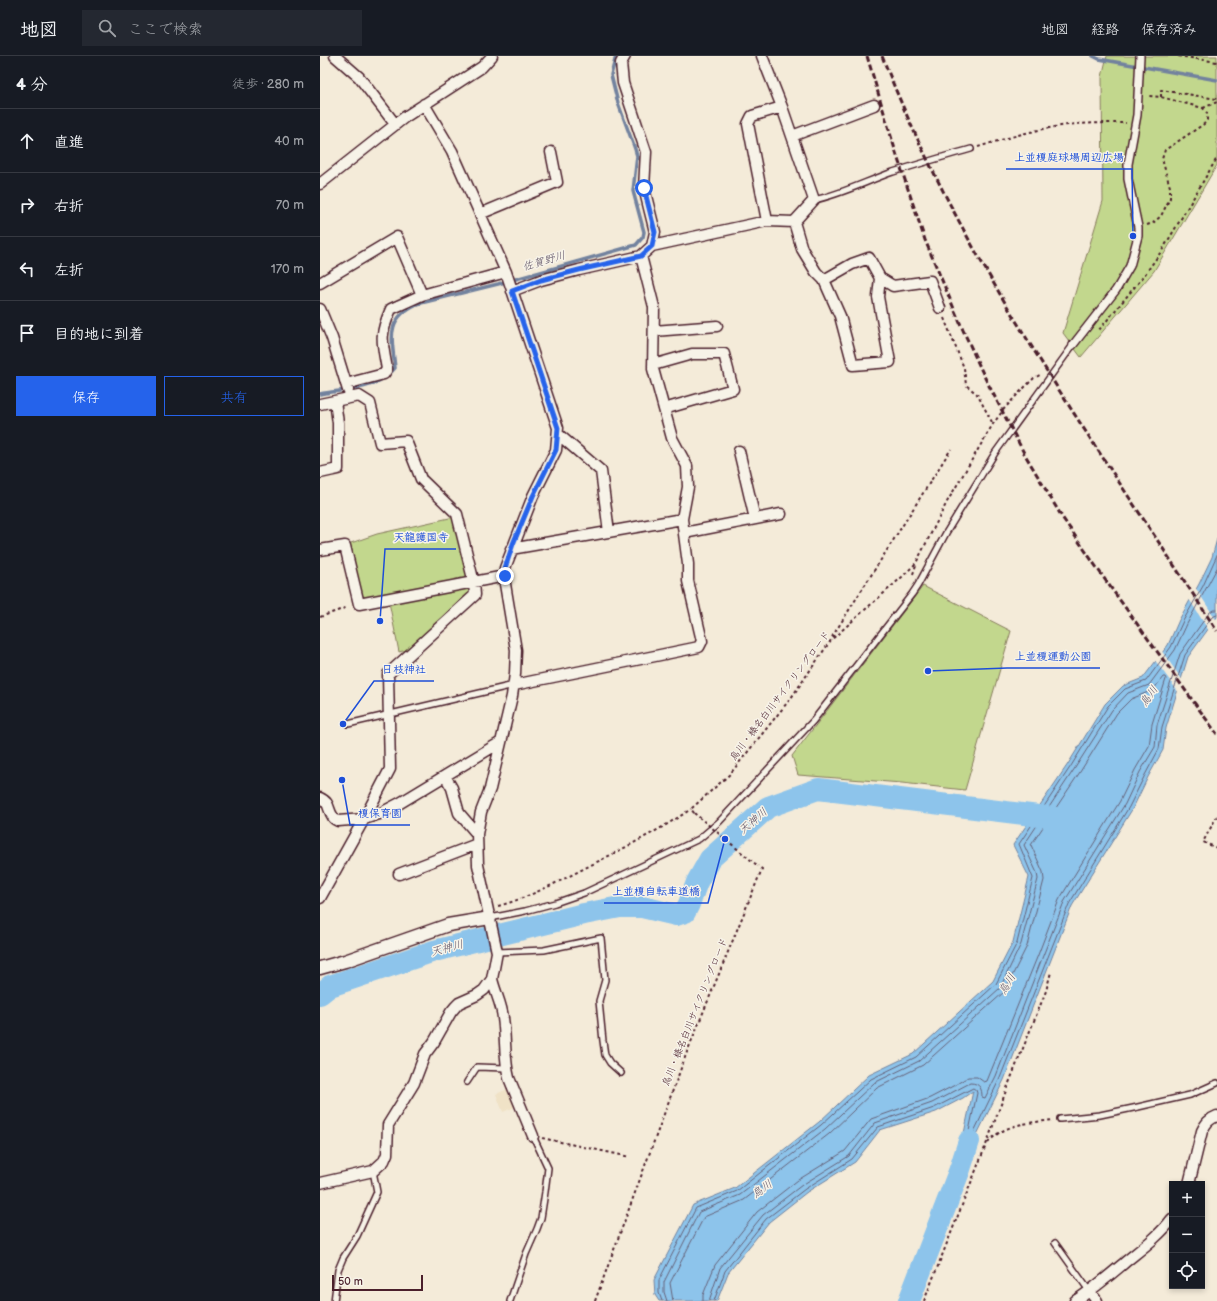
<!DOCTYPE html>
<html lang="ja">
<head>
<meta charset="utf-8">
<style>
  body { margin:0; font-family:"Balsamiq Sans","Klee One",sans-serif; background:#242831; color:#f1f3f6 }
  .controls { position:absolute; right:12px; bottom:12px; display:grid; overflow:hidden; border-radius:0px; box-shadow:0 2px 6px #0003 }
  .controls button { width:36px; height:36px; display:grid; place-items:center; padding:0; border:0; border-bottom:1px solid #363941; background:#171b24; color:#f1f3f6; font:20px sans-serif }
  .scale { position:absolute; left:12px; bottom:10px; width:91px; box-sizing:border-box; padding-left:4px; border:2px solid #4a1f2b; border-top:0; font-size:11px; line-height:14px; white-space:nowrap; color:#4a1f2b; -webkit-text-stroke:3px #f7f3e8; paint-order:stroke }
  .stop { position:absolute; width:12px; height:12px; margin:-9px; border:3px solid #2563eb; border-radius:50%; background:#fff }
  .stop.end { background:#2563eb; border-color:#fff; box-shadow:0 1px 4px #0008 }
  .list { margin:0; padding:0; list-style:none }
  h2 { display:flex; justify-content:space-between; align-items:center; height:52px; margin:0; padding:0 16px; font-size:17px }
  h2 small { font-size:13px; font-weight:400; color:#9ea1a6 }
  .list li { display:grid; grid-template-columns:26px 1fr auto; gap:12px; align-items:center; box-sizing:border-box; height:64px; padding:0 16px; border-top:1px solid #363941 }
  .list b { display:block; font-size:15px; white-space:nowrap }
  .list em { font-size:13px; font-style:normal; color:#9ea1a6 }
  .actions { display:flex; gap:8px; padding:12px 16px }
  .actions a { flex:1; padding:9px 0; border:1px solid #2563eb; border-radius:0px; text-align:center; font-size:14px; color:#2563eb }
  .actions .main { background:#2563eb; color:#fff }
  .icon { flex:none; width:22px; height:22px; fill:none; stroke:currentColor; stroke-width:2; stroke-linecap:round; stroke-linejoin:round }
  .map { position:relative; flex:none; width:897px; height:1245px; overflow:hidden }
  header { display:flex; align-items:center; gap:24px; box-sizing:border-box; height:56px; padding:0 20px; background:#171b24; border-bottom:1px solid #363941 }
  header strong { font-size:19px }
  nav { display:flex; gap:22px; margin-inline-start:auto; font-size:14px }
  .search { width:280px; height:36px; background:#242831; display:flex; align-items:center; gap:10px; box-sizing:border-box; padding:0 14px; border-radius:0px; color:#9ea1a6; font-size:15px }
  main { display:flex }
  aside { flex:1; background:#171b24 }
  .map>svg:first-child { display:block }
</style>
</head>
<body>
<header>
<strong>地図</strong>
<div class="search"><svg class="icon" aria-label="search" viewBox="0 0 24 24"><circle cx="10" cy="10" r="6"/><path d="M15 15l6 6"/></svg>ここで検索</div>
<nav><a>地図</a><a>経路</a><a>保存済み</a></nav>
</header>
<main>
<aside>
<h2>4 分<small>徒歩 · 280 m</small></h2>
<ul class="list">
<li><svg class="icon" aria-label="ahead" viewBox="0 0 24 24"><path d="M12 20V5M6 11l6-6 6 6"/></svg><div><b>直進</b></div><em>40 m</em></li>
<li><svg class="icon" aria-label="right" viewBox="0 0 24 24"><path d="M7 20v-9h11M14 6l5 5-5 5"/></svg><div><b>右折</b></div><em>70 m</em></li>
<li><svg class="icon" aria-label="left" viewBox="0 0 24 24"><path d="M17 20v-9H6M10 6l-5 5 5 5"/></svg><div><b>左折</b></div><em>170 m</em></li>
<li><svg class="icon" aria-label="arrive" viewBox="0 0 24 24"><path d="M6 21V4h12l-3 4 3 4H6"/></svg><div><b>目的地に到着</b></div></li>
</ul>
<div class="actions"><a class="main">保存</a><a>共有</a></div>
</aside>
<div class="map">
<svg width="897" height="1245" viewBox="0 0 897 1245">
  <rect width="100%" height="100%" fill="#f4ebd9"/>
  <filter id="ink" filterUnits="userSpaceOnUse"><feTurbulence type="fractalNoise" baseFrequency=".025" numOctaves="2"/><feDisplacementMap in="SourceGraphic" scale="8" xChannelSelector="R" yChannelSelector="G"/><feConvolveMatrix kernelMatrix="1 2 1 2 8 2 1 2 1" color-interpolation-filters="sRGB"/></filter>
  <g filter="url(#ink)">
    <path fill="#f0e2c6" d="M 190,1032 L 197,1050 L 183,1056 L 176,1038 Z"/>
    <path fill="#c2d78d" stroke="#867b5c" d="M 787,0 L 897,0 L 897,109 L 834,215 L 761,301 L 743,277 L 783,145 L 782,21 Z
      M 134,461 L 148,524 L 42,542 L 28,488 L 57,478 Z
      M 149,530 L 150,536 L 90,593 L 79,596 L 69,546 Z
      M 603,530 L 691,575 L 645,734 L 582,727 L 478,719 L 472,700 Z"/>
    <path fill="#8dc4eb" stroke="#72829e" d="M 897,483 L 897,561 L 868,601 L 846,672 L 843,694 L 828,721 L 813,752 L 752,850 L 684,1024 L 640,1113 L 643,1082 L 653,1035 L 643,1042 L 616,1056 L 560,1074 L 535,1106 L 487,1136 L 449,1166 L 408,1217 L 397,1245 L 339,1245 L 335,1239 L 334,1224 L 373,1149 L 415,1132 L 499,1066 L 549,1019 L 593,998 L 673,925 L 693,886 L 709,821 L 693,789 L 748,708 L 785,648 L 803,630 L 823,622 L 848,589 L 859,564 L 879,528 L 892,501 Z"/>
    <path fill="#f4ebd9" d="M 875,531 L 897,565 L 889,575 L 869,543 Z
      M 841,594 L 863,625 L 859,637 L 834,603 Z"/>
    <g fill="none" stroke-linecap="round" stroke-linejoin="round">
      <path stroke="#656178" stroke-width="1" d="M 342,1245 L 339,1237 L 339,1224 L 376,1152 L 417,1135 L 501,1069 L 551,1023 L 596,1001 L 676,928 L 697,887 L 713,822 L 699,788 L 751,710 L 788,650 L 805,633 L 826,625 L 851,591 L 863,565 L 883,530 L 897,499
        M 347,1245 L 344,1236 L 344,1226 L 379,1156 L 420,1139 L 505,1073 L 554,1027 L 599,1005 L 680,932 L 701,888 L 718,823 L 717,817 L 704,789 L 755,712 L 792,654 L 808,637 L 829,629 L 855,594 L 867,568 L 897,512
        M 353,1245 L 350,1227 L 384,1161 L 424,1144 L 509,1078 L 557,1032 L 603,1009 L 684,936 L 707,890 L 724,824 L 723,816 L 711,789 L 760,716 L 797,657 L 811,643 L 833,634 L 843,621 L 845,621 L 846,623 L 832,668 L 829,690 L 815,714 L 800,745 L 739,844 L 718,899 L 667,1025 L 664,1026 L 657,1021 L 648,1021 L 635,1029 L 610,1042 L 551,1063 L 525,1095 L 478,1124 L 437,1156 L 395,1209 L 383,1239 L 383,1245
        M 389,1245 L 400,1212 L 443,1159 L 482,1129 L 529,1100 L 555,1067 L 612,1047 L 650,1027 C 660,1027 662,1033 662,1041 L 665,1042 L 676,1020 L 744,846 L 805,748 L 820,716 L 835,691 L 837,669 L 860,598 L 889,557 L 893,554 L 897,554
        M 394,1245 L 405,1215 L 446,1163 L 485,1133 L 532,1103 L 558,1071 L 614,1052 L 653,1032 L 656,1034 L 657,1037 L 648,1080 L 649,1082 L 651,1082 L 680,1022 L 749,848 L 809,751 L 825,719 L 839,693 L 842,671 L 865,599 L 892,561 L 897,559"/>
      <path stroke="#72829e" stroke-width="3.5" d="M 773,0 L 779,3 L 897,24
        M 0,338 C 26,333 58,334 75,312 C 72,282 65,263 97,248 L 178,228 L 316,189 L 323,181 L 324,176 L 313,135 L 317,100 L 315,93 L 298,47 L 291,19 L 296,0"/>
      <path stroke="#8dc4eb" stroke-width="22" d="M 0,938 L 10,930 L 114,895 L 264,858 L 300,851 L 322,851 L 356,859 L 365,856 L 369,848 L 377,826 L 390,803 L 448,751 L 498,733 L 744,763
        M 589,1245 L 640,1113 L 649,1085"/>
      <g stroke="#4a1f2b" stroke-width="8">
        <path id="service" d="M 494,144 C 522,138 547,125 573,116 C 599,108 625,100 651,93
          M 28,668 L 194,629
          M 170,862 L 205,855 L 235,847 L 264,837 L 379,783 L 399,766 L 493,665 L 592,538 L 598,529 L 626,477 L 675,397 L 753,289
          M 177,896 L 224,894 L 281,882 L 285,924 L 279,945 L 283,985 L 285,999 L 290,1007 L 301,1017
          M 147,1026 L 157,1011 L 186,1012
          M 740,1063 L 780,1059 L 818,1051 L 870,1039 L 897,1027
          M 735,1187 L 770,1236
          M 14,1245 L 18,1214 L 23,1202 L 37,1180 L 57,1136 L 53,1115
          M 190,1245 L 206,1198 L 217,1173 L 221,1162 L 225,1136 L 228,1112 L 213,1080"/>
      </g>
      <g stroke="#4a1f2b" stroke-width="10">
        <path id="pedestrian" d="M 753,289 L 796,234 L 810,210 L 818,180 L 818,171 L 808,123 L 808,108 L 817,59 L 820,0"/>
      </g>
      <g stroke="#4a1f2b" stroke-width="13">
        <path id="minor" d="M 15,0 L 39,21 L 75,68
          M 472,80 L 554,49
          M 0,128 L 85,61 L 162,11 L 172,0
          M 160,158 L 237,126 L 231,96
          M 447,165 L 428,68 L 432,60 L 462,51
          M 474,166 L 482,193 L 496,216 L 504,224 L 520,260 L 533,309 L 570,306 L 558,241 L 560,222
          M 332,190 L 447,165 L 474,166 L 494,144 L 462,51 L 442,0
          M 504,224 L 532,208 L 549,202 L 560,222 L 573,230 L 610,225 L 620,252
          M 0,227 L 77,181 L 102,239
          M 192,235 L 221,224 L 259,214 L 321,200 L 332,190 L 335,176 L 324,132 L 326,96 L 303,27 L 301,7 L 305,0
          M 0,253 L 12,282 L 28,334
          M 334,275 L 397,270
          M 333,309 L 372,298 L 404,298 L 413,333 L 344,353
          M 26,328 L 64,318 L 67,313 C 62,285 59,280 71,253 L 102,239 L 186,216
          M 0,348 L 39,340 L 50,347 L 60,387 L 86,385 L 101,423 L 137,458 L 154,527 L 155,539 L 68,618 L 70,713 L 44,763 L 0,842
          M 238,378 L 281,415 L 289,476
          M 419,395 L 435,463
          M 0,417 L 18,413 L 18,367 L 15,345
          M 364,477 L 461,458
          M 191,493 L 362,463
          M 0,494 L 25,490 L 39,548 L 185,520
          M 194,629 L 379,591 L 382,585 L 368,525 L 368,508 L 362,463 L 368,431 L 367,410 L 352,382 L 333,313 L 334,251 L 321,200
          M 125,720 L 132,732 L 139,757 L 157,778
          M 0,742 C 11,747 7,753 13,761 C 14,763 16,764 18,765 L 44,763 L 59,758 L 80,747 L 181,686
          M 79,818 L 157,788
          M 172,923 C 175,936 182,949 183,962 C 186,982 184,1003 189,1022 L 213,1080
          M 0,1127 L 53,1115 L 64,1105 L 67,1098 L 68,1069 L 94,1027 L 105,998 L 114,986 L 131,956 L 136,950 L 139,947 L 157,939 L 164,934 L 172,923 L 177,896 L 158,809 L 157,778 L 161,756 L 170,733 L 192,640 L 195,618 L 196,594 L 185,528 L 185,512 L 213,440 L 236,394 L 238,372 L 186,216 L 132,95 L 104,48
          M 869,1128 L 882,1075 C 886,1067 889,1063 897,1060
          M 770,1236 L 777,1245
          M 755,1245 C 774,1233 791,1218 809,1203 C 824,1191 840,1179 852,1163"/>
      </g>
      <g stroke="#4a1f2b" stroke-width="15">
        <path id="tertiary" d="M 0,912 L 25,905 L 128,869 L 170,862"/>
      </g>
      <path stroke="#4a1f2b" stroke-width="2" stroke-dasharray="3 3" stroke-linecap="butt" d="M 858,0 L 897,6
        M 841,41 L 841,34 L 897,43
        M 883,52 L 897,46
        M 658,91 C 690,81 723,71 757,68 C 773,67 790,67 806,67
        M 827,169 L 833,167 L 841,160 L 850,142 L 850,131 L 842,103 L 845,94 L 884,68 L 887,64 L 887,57 L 883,52 L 841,41 L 828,40
        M 624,262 L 644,312 L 646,329 L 657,338 L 673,368
        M 779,274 L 823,221 L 843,193 L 897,102
        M 593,518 L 596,509
        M 0,561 L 28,551
        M 512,581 L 631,393
        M 374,757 L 371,753 L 410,718 L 471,642 L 511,584 L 582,521 L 596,507 L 627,446 L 673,368 L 684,353 L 696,340 L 714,322 L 720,319
        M 897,760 L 883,786 L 897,792
        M 178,850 C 212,841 243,823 275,807 C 308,790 340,774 371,753
        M 222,1082 L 310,1101
        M 668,1087 C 684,1067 710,1067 733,1064
        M 275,1245 L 367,996 L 442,813 L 438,810
        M 604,1245 L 666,1089 L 687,1032 L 726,935 L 731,916"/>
      <use href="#service" stroke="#f7f3e8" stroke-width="5"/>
      <use href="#pedestrian" stroke="#f7f3e8" stroke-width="7"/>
      <use href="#minor" stroke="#f7f3e8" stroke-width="10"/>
      <use href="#tertiary" stroke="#f7f3e8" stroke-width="12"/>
      <path stroke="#4a1f2b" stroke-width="3" stroke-dasharray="6 3" stroke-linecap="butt" d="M 547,0 L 577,100 L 605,184 L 643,274 L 665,322 L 704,397 L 742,461 L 786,525 L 897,678
        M 562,0 C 643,208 777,389 897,575"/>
      <path stroke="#4a1f2b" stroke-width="2" stroke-dasharray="3 3" stroke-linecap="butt" d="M 374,757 L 438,810"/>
    </g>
  </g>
  <g fill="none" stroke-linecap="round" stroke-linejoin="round" filter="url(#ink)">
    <path stroke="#2563eb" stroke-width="5" d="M 185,520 L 185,512 L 193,488 L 213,440 L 236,394 L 238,372 L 192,235 L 221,224 L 259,214 L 321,200 L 332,190 L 335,176 L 324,132"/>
  </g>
  <g text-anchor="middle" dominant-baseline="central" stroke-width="3" stroke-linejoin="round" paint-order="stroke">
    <g font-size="10" fill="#4a1f2b" stroke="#f7f3e8">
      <text transform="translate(460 640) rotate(-53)">烏川・榛名白川サイクリングロード</text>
      <text transform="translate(375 956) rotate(-68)">烏川・榛名白川サイクリングロード</text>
    </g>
    <g font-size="11" font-style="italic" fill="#5e5165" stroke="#f7f3e8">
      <text transform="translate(224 205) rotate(-16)">佐賀野川</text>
      <text transform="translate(829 640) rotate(-54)">烏川</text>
      <text transform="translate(433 765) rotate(-41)">天神川</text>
      <text transform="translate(127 892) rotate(-15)">天神川</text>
      <text transform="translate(687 928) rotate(-58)">烏川</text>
      <text transform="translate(442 1133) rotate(-35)">烏川</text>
    </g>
  </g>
  <path fill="none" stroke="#1d4ed8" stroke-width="1.5" d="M813 180L812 113H686M60 565L65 493H136M608 615L687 612H780M23 668L54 625H114M22 724L30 769H90M405 783L388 847H284"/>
  <g fill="#1d4ed8" stroke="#f7f3e8" stroke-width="1.5">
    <circle cx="813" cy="180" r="4"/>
    <circle cx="60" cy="565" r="4"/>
    <circle cx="608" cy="615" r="4"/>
    <circle cx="23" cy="668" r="4"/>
    <circle cx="22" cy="724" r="4"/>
    <circle cx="405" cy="783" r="4"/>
  </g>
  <g font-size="11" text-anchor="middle" font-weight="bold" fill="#1d4ed8" stroke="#f7f3e8" stroke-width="3" stroke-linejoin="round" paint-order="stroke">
    <text x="749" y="105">上並榎庭球場周辺広場</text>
    <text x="101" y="485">天龍護国寺</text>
    <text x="733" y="604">上並榎運動公園</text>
    <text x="84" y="617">日枝神社</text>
    <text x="60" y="761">榎保育園</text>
    <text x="336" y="839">上並榎自転車道橋</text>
  </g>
</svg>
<div class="controls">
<button>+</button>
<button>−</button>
<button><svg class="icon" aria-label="locate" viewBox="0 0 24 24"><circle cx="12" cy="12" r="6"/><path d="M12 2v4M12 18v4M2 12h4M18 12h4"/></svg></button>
</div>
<div class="scale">50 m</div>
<div class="stop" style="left:324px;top:132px"></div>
<div class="stop end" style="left:185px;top:520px"></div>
</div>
</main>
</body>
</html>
